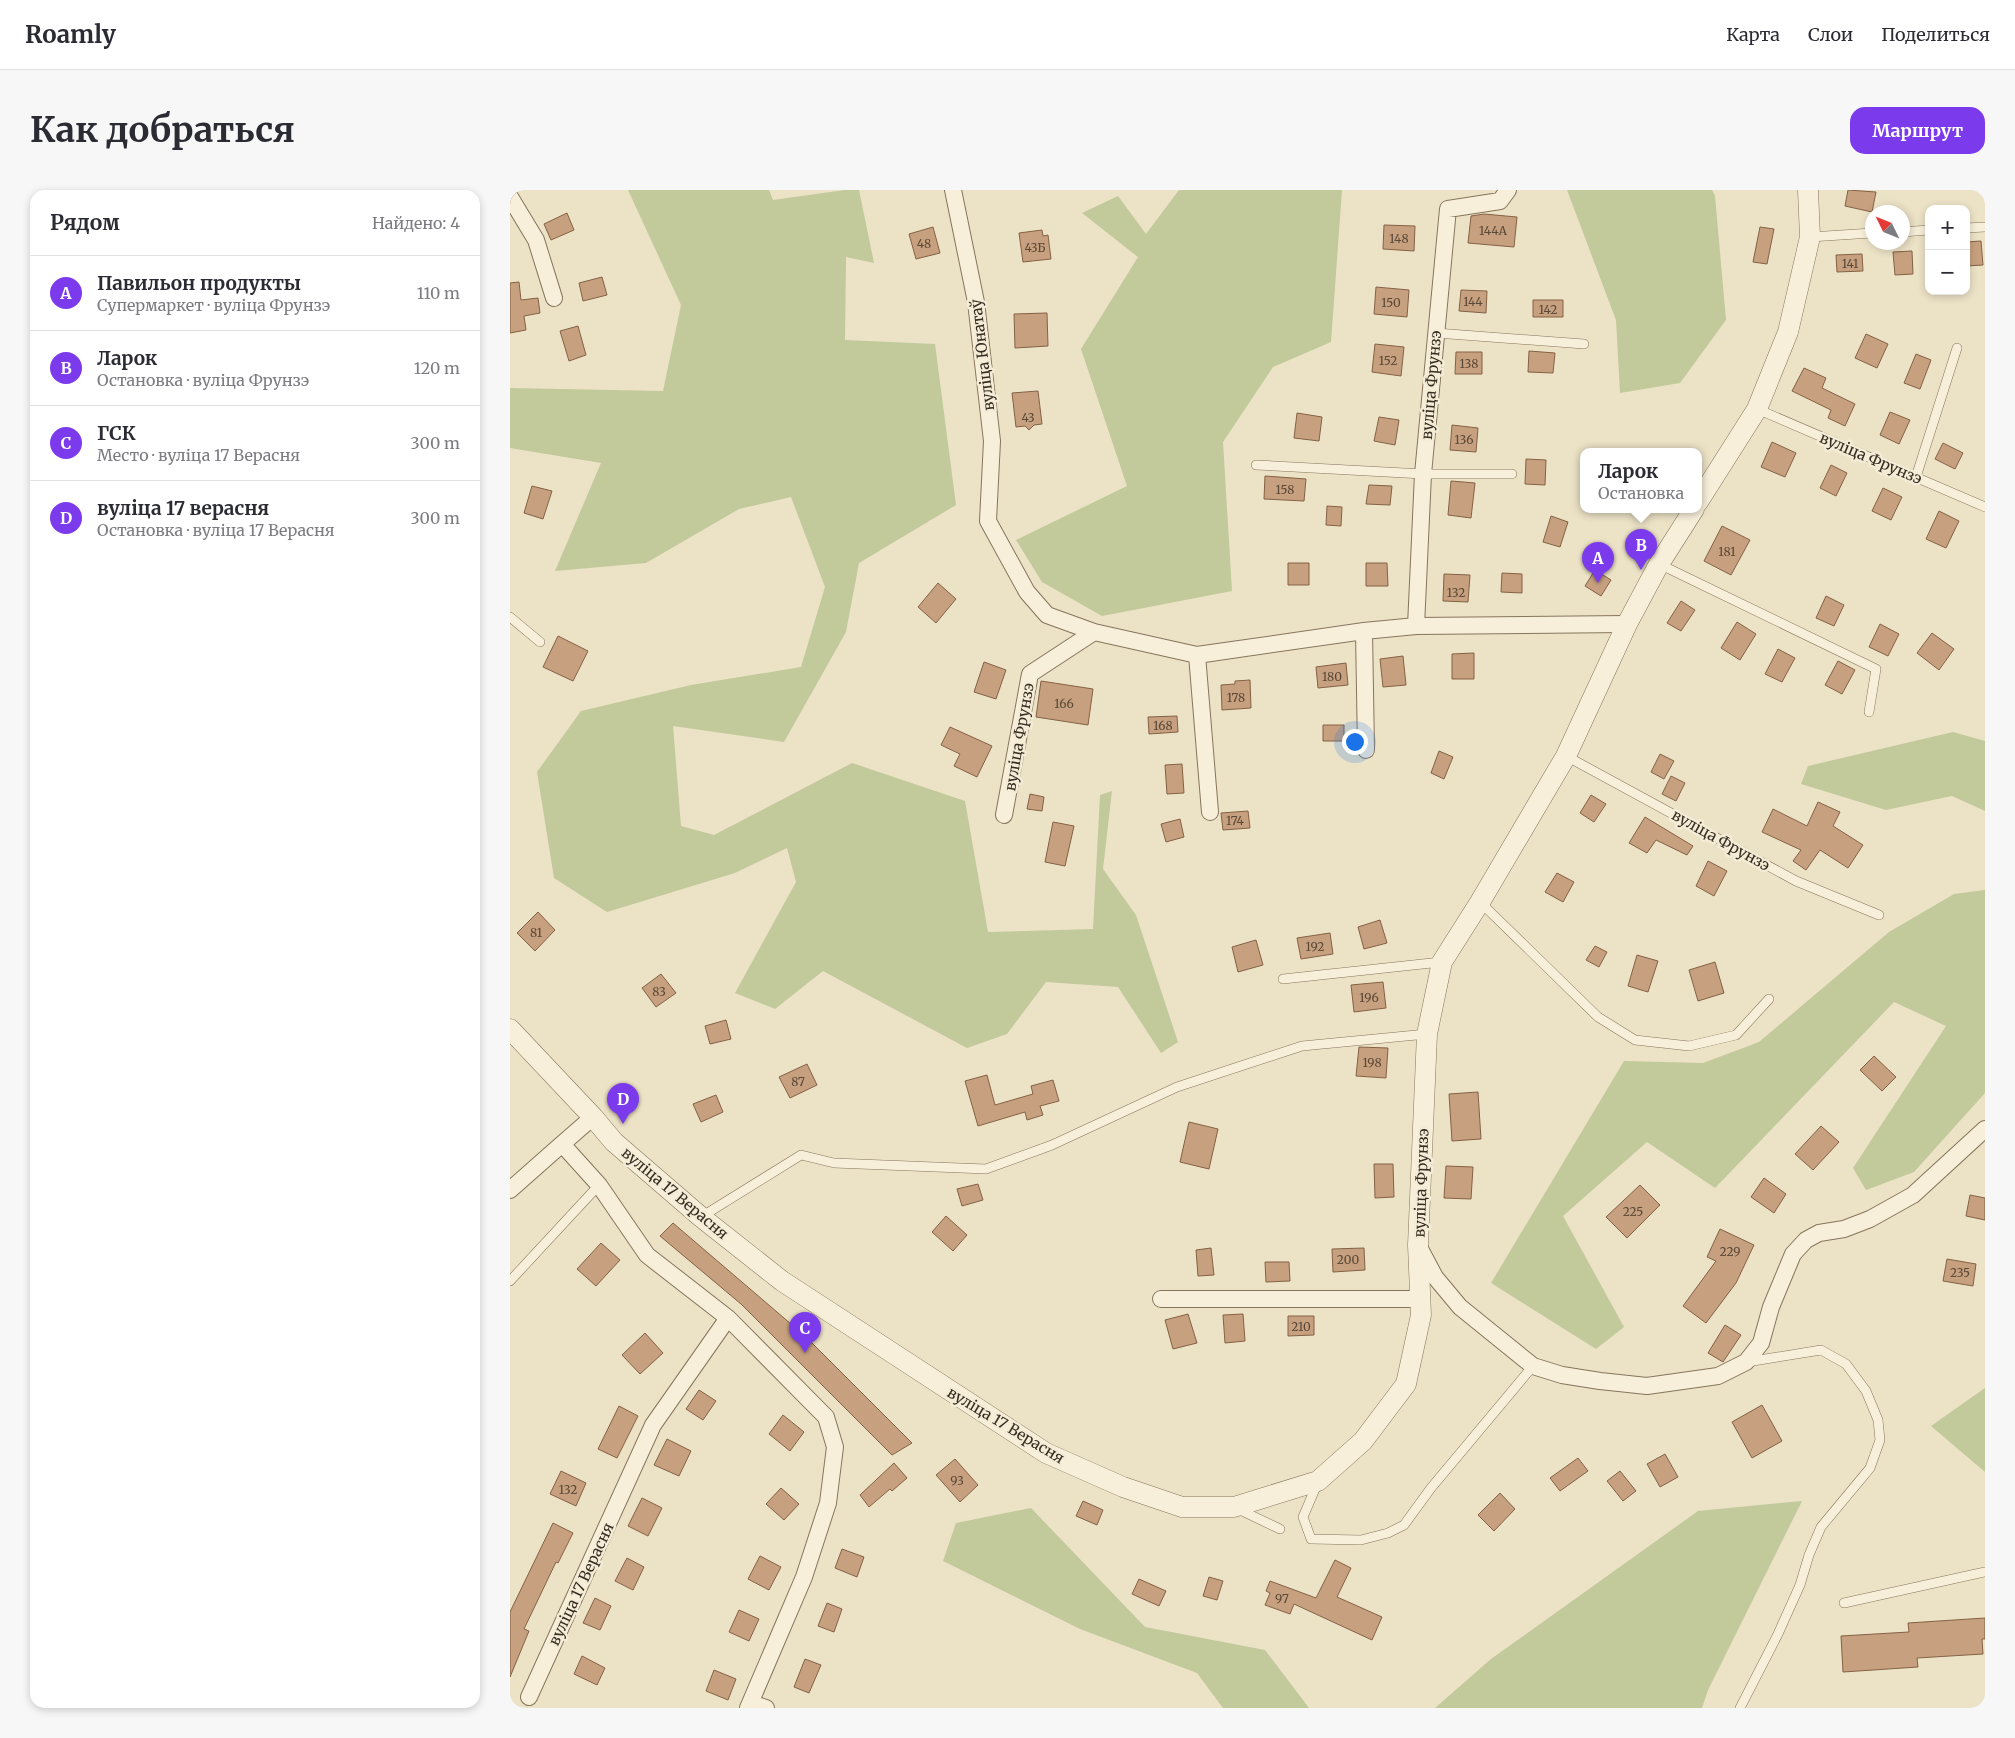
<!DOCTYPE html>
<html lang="ru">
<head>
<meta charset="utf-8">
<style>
  body { margin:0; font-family:Merriweather,serif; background:#f7f7f7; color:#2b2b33 }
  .controls { position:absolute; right:15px; top:15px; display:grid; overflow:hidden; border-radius:10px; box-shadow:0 2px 8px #0003 }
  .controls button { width:45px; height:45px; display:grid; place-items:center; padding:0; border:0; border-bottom:1px solid #e1e1e2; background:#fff; color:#2b2b33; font:25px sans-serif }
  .compass { position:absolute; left:1355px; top:15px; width:45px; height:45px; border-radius:50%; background:#fff; box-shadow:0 2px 8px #0003; rotate:313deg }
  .you { position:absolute; left:844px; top:551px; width:18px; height:18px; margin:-12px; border:4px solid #fff; border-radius:50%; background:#1a73e8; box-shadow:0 0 0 8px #1a73e833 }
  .badge { display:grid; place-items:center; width:32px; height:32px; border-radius:50%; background:#7c3aed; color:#fff; font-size:16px; font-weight:700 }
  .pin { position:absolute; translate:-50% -41px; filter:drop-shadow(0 1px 2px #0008) }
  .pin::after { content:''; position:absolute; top:26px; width:18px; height:15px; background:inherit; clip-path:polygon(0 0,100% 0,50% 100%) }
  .popup { position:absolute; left:1070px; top:258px; width:122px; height:65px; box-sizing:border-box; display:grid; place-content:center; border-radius:10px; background:#fff; filter:drop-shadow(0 1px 4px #0005); font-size:16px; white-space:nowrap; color:#7c7c81 }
  .popup b { font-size:19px; color:#2b2b33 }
  .popup::after { content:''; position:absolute; left:50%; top:100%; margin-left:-10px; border:10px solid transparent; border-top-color:#fff }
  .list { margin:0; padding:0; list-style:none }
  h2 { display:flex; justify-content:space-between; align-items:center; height:65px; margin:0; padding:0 20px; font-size:21px }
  h2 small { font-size:16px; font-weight:400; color:#7c7c81 }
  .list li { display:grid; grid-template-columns:32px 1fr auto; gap:15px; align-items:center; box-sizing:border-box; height:75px; padding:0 20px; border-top:1px solid #e1e1e2 }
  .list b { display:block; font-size:19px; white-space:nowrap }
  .list p { margin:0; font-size:16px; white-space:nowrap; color:#7c7c81 }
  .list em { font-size:16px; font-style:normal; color:#7c7c81 }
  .map { position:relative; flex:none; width:1475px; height:1518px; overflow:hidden; border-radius:15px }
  header { display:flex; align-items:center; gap:30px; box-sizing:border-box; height:70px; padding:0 25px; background:#fff; border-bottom:1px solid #e1e1e2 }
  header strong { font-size:24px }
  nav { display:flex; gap:28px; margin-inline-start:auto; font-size:18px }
  .intro { display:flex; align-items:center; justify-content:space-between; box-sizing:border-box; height:120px; padding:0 30px }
  h1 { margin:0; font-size:35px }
  .button { padding:12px 22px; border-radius:15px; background:#7c3aed; color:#fff; font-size:18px; font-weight:700 }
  main { display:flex; gap:30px; padding:0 30px }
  aside { flex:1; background:#fff; border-radius:15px; box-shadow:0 2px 8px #0003 }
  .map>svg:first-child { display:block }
</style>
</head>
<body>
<header>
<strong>Roamly</strong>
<nav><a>Карта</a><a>Слои</a><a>Поделиться</a></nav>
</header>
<div class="intro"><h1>Как добраться</h1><a class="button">Маршрут</a></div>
<main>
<aside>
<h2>Рядом<small>Найдено: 4</small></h2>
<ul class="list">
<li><span class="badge">A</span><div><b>Павильон продукты</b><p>Супермаркет · вуліца Фрунзэ</p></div><em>110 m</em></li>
<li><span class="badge">B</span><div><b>Ларок</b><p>Остановка · вуліца Фрунзэ</p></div><em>120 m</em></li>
<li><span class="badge">C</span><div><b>ГСК</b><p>Место · вуліца 17 Верасня</p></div><em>300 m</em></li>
<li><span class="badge">D</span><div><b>вуліца 17 верасня</b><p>Остановка · вуліца 17 Верасня</p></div><em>300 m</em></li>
</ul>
</aside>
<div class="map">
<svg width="1475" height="1518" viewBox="0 0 1475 1518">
  <rect width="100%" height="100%" fill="#ece2c6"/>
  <path fill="#c2c99b" d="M 118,0 L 259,0 L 263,10 L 335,0 L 349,0 L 364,73 L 336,67 L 335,150 L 425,154 L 446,315 L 349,373 L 336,442 L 274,552 L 163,536 L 171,636 L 204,645 L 342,573 L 455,611 L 478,742 L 583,739 L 590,605 L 602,601 L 593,679 L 626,725 L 668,852 L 651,863 L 608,797 L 536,792 L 497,844 L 457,858 L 313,781 L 265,819 L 225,803 L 286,692 L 277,658 L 225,683 L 97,722 L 44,688 L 27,582 L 71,521 L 181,495 L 291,477 L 315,397 L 281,307 L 229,319 L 136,373 L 45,381 L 91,273 L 0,258 L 0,198 L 153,201 L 171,115 Z
    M 669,0 L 832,0 L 821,152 L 763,177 L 713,252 L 722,401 L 592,426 L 532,392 L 506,350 L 617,296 L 571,159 L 628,67 L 572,23 L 608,6 L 636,44 Z
    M 1057,0 L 1202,0 L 1205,6 L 1216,130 L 1170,193 L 1110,203 L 1106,130 Z
    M 1443,542 L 1475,551 L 1475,621 L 1442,606 L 1376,620 L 1291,594 L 1298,576 Z
    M 1475,700 L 1475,903 L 1404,982 L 1356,1000 L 1343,978 L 1436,836 L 1384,812 L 1205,998 L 1137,952 L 1053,1026 L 1114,1137 L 1086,1159 L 981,1093 L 1114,871 L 1193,873 L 1249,852 L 1379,742 L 1444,704 Z
    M 1475,1198 L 1475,1282 L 1421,1236 Z
    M 1292,1311 L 1198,1500 L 1192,1518 L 925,1518 L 981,1469 L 1188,1321 Z
    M 521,1318 L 635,1437 L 755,1460 L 799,1518 L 713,1518 L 687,1483 L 570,1439 L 433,1371 L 446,1333 Z"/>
  <path fill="#c7a17f" stroke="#846144" d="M 1338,0 L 1366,2 L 1362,22 L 1335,16 Z
    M 57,23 L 64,40 L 41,50 L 34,34 Z
    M 974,24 L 1007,27 L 1004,57 L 958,53 L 961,26 Z
    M 874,35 L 905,36 L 904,61 L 873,59 Z
    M 423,37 L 430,63 L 406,69 L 399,44 Z
    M 1250,37 L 1264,39 L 1257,74 L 1243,72 Z
    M 532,40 L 533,46 L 538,45 L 541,69 L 513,72 L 509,43 Z
    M 1471,51 L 1473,75 L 1456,76 L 1456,52 Z
    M 1402,61 L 1403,84 L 1385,85 L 1383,62 Z
    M 1352,64 L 1353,81 L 1327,82 L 1326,65 Z
    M 92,87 L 97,105 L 73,111 L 69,93 Z
    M 9,92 L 11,110 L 28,108 L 30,123 L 14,126 L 16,140 L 0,143 L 0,93 Z
    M 866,97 L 899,100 L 897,127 L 864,124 Z
    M 951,100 L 977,101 L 976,123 L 949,121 Z
    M 1023,110 L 1053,110 L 1053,127 L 1023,127 Z
    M 537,123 L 538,156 L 505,158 L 504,124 Z
    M 68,136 L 76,165 L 59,171 L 50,141 Z
    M 1356,144 L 1378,154 L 1367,178 L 1345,168 Z
    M 865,154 L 894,157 L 891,186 L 862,182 Z
    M 1019,161 L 1045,163 L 1043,183 L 1018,182 Z
    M 946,162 L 972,162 L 972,184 L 945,184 Z
    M 1406,164 L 1421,170 L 1410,199 L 1394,193 Z
    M 1294,178 L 1316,188 L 1312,198 L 1345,214 L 1335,236 L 1318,228 L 1321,220 L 1282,201 Z
    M 528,201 L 532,234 L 524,235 L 519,240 L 515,236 L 506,237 L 502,203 Z
    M 1380,222 L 1400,230 L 1389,254 L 1370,245 Z
    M 787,223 L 812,227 L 809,251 L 784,248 Z
    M 869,227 L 889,230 L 885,255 L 864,251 Z
    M 942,235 L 968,238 L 966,262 L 940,260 Z
    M 1262,252 L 1286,263 L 1275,287 L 1251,277 Z
    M 1433,253 L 1453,263 L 1445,279 L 1425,269 Z
    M 1016,269 L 1036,270 L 1035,295 L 1015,294 Z
    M 1321,275 L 1337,283 L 1326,306 L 1310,298 Z
    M 755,286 L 796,289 L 794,311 L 754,309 Z
    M 941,291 L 965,293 L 961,328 L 938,325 Z
    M 859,295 L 882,296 L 880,315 L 856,314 Z
    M 22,296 L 42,301 L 33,329 L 14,323 Z
    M 1373,298 L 1392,307 L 1381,330 L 1362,321 Z
    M 817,316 L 832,317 L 831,336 L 816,335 Z
    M 1429,321 L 1449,331 L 1436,358 L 1416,349 Z
    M 1041,326 L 1058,332 L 1050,357 L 1033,352 Z
    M 1212,336 L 1240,350 L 1221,385 L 1194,371 Z
    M 778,373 L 799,373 L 799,395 L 778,395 Z
    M 856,373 L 877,373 L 878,396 L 856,396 Z
    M 1085,380 L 1101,390 L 1091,406 L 1075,396 Z
    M 992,383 L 1012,384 L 1012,403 L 991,402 Z
    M 934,384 L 960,385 L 958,412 L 933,411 Z
    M 428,393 L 446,409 L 426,433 L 408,417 Z
    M 1316,406 L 1334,415 L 1324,436 L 1306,428 Z
    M 1171,411 L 1185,420 L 1171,441 L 1157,433 Z
    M 1227,432 L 1246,444 L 1230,470 L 1211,458 Z
    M 1370,434 L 1389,444 L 1378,466 L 1359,457 Z
    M 1422,443 L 1444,459 L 1429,480 L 1407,463 Z
    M 48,446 L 78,461 L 63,491 L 33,477 Z
    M 1268,459 L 1285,468 L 1272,492 L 1255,484 Z
    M 964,463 L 964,489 L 942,489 L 942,464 Z
    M 893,466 L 896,495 L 873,497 L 870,469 Z
    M 1328,471 L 1345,480 L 1332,504 L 1315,495 Z
    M 474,472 L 496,480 L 486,509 L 464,502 Z
    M 836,473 L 838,495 L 808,498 L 806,477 Z
    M 740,490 L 741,518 L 712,520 L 711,495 L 725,494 L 725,491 Z
    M 531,491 L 583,499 L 578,535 L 526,527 Z
    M 667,526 L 668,542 L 639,544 L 638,527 Z
    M 813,535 L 834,535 L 834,551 L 813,551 Z
    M 440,537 L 482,556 L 467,587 L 444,576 L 450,564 L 431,555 Z
    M 929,561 L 943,567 L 934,589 L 921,583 Z
    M 1150,564 L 1164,571 L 1154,589 L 1141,582 Z
    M 672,574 L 674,603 L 657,604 L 655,575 Z
    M 1161,586 L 1175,593 L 1166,611 L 1152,604 Z
    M 520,604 L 534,607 L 532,621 L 517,619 Z
    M 1081,605 L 1096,614 L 1084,632 L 1070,623 Z
    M 1308,612 L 1330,622 L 1323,636 L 1353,655 L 1338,678 L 1310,660 L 1296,680 L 1283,671 L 1291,660 L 1252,642 L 1263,619 L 1297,636 Z
    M 738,621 L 740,638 L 713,640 L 711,623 Z
    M 1135,627 L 1183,656 L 1177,665 L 1146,650 L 1137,663 L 1119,653 Z
    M 670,629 L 674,647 L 656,652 L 651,634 Z
    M 543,632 L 564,636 L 555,676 L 535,672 Z
    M 1198,671 L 1217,681 L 1204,706 L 1186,696 Z
    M 1047,683 L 1064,692 L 1053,712 L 1035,702 Z
    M 28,722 L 45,740 L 25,761 L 7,743 Z
    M 870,730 L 877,753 L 854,759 L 848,737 Z
    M 820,743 L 823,764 L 791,769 L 787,748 Z
    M 746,750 L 753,775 L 728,782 L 722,757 Z
    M 1085,756 L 1097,762 L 1089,777 L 1076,770 Z
    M 1127,765 L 1148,771 L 1138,802 L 1118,796 Z
    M 1205,772 L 1214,803 L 1188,811 L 1179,780 Z
    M 151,784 L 166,803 L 146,817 L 132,798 Z
    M 873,792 L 876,818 L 844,822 L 841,795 Z
    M 216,830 L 221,849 L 200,854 L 195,836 Z
    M 849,857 L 878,858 L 876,888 L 846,886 Z
    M 1364,866 L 1386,887 L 1372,901 L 1350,880 Z
    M 297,874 L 307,895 L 280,908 L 269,887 Z
    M 477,885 L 485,915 L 523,904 L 521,896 L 543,890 L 549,911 L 530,916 L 533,925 L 517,930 L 515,922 L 468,936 L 455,891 Z
    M 968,902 L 971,949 L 942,951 L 939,904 Z
    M 206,905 L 213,922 L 191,932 L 183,914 Z
    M 679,932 L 708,939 L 699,979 L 670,972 Z
    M 1311,936 L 1329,952 L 1303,980 L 1285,964 Z
    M 864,974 L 883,974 L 884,1007 L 865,1008 Z
    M 936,976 L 963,977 L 961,1009 L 934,1008 Z
    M 1254,988 L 1276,1004 L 1264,1023 L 1241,1007 Z
    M 468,994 L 473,1010 L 452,1016 L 447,999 Z
    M 1130,995 L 1150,1015 L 1117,1048 L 1096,1027 Z
    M 1460,1005 L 1475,1008 L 1475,1030 L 1456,1026 Z
    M 436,1026 L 457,1045 L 443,1061 L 422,1042 Z
    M 163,1033 L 295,1146 L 402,1253 L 382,1265 L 231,1114 L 150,1046 Z
    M 1210,1039 L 1244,1055 L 1226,1093 L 1196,1133 L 1173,1116 L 1206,1071 L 1197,1067 Z
    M 91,1053 L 110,1070 L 86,1096 L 67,1079 Z
    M 701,1058 L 704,1085 L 688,1086 L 686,1060 Z
    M 854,1058 L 855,1080 L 823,1082 L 822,1059 Z
    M 1437,1069 L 1466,1074 L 1463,1096 L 1433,1091 Z
    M 755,1072 L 779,1072 L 780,1091 L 756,1092 Z
    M 678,1124 L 687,1153 L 663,1159 L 655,1130 Z
    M 733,1124 L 735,1151 L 715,1153 L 713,1125 Z
    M 778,1126 L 804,1126 L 804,1145 L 778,1146 Z
    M 1215,1135 L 1231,1145 L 1213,1172 L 1198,1163 Z
    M 135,1143 L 153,1163 L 130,1184 L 112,1165 Z
    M 189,1200 L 206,1211 L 193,1230 L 176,1219 Z
    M 1252,1215 L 1272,1251 L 1242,1268 L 1222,1232 Z
    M 109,1216 L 128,1226 L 107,1268 L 88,1259 Z
    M 273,1225 L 294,1242 L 280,1261 L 259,1244 Z
    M 157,1249 L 181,1261 L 169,1286 L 144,1275 Z
    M 1155,1264 L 1168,1287 L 1150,1297 L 1137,1274 Z
    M 1068,1268 L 1078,1281 L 1050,1301 L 1040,1288 Z
    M 445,1269 L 468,1295 L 450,1312 L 426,1285 Z
    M 384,1273 L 397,1288 L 382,1301 L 380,1299 L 359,1317 L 350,1305 Z
    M 51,1281 L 76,1293 L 66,1316 L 40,1304 Z
    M 1110,1281 L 1126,1301 L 1113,1311 L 1097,1291 Z
    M 271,1298 L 289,1314 L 274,1330 L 256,1314 Z
    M 990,1303 L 1005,1319 L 984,1341 L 968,1325 Z
    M 132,1308 L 152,1318 L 138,1346 L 118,1336 Z
    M 573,1311 L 593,1320 L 587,1335 L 566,1326 Z
    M 43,1333 L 63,1343 L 48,1373 L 46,1372 L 14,1439 L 19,1441 L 0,1487 L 0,1422 Z
    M 332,1359 L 354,1367 L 347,1387 L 325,1378 Z
    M 250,1366 L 271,1377 L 259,1400 L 238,1389 Z
    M 117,1368 L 134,1377 L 123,1400 L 105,1391 Z
    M 825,1370 L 841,1378 L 827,1407 L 872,1427 L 862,1450 L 784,1414 L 780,1424 L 755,1415 L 760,1403 L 756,1401 L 760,1391 L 806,1408 Z
    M 699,1387 L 713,1391 L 707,1410 L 693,1406 Z
    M 629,1389 L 656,1401 L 649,1416 L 622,1404 Z
    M 85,1408 L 101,1416 L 90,1440 L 73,1433 Z
    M 317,1413 L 332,1419 L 324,1442 L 308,1436 Z
    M 229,1420 L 249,1429 L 239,1451 L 219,1442 Z
    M 1475,1428 L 1475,1449 L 1472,1449 L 1473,1464 L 1407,1468 L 1408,1477 L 1333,1482 L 1331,1446 L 1399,1442 L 1398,1433 Z
    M 72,1466 L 95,1478 L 87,1495 L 64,1484 Z
    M 295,1469 L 311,1475 L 299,1503 L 284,1497 Z
    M 204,1480 L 226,1489 L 218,1510 L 196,1501 Z"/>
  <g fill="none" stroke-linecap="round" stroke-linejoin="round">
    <g stroke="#86755d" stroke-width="10">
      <path id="service" d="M 1456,38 L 1475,37
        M 1392,42 L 1419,40
        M 1300,47 L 1362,43
        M 926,143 L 1074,154
        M 1247,219 L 1475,317
        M 746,275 L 913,284 L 1002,284
        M 1406,287 L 1447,158
        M 1149,374 L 1366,479 L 1359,522
        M 0,427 L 30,452
        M 1056,566 L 1286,691 L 1369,725
        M 970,712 L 1088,827 L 1125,850 L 1179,856 L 1226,845 L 1259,809
        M 773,789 L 931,772
        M 191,1027 L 291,965 L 324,973 L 476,979 L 542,955 L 667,897 L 792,856 L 917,844
        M 0,1091 L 89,995
        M 808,1292 L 793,1327 L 801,1349 L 851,1350 L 878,1343 L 894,1335 L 921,1298 L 1023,1176
        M 728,1319 L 770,1339
        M 1334,1413 L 1475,1382
        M 1230,1518 L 1268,1444 L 1290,1395 L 1299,1365 L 1311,1337 L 1360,1278 L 1370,1250 L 1368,1230 L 1356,1201 L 1336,1174 L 1311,1160 L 1237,1172"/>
    </g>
    <g stroke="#86755d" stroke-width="18">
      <path id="minor" d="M 443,0 L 466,112 L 482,251 L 478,331 L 517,402 L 537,425 L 584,442 L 687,465 L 854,441 L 906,436 L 1117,434
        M 0,7 L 26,50 L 44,108
        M 906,436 L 913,284 L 938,19 L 990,11 L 998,0
        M 854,441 L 856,560
        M 687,465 L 700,622
        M 494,625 L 520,484 L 584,442
        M 0,1000 L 52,954
        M 909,1057 L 925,1087 L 950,1117 L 1023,1176 L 1052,1185 L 1090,1191 L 1137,1196 L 1208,1186 L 1236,1172 L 1251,1153 L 1261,1117 L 1283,1064 L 1296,1050 L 1309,1043 L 1334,1039 L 1360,1029 L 1403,1005 L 1475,939
        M 651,1109 L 911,1109
        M 218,1128 L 316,1227 L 325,1257 L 318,1313 L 294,1387 L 238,1518
        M 19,1507 L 143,1235 L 218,1128 L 137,1065 L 89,995 L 52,954 L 83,927
        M 241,1513 L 256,1518"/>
    </g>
    <g stroke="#86755d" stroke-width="21">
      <path id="tertiary" d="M 1188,312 L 1247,219 L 1278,142 L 1300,47 L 1298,0
        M 0,839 L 83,927 L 104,952 L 191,1027 L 272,1091 L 536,1263 L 613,1297 L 672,1317 L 724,1317 L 808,1291 L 853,1251 L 896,1194 L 911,1125 L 908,1055 L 917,844 L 932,772 L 970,712 L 1056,566 L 1117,434 L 1149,374 L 1184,319"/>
    </g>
    <use href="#service" stroke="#f7efd9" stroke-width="9"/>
    <use href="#minor" stroke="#f7efd9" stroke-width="16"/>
    <use href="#tertiary" stroke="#f7efd9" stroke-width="20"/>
  </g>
  <g text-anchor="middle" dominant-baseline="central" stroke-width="5" stroke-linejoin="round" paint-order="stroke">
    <g font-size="12" fill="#5b4938">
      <text x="983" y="40">144А</text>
      <text x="889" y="48">148</text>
      <text x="414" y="53">48</text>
      <text x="525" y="57">43Б</text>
      <text x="1340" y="73">141</text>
      <text x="963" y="111">144</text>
      <text x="881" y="112">150</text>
      <text x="1038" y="119">142</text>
      <text x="878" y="170">152</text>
      <text x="959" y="173">138</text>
      <text x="518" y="227">43</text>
      <text x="954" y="249">136</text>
      <text x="775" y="299">158</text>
      <text x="1217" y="361">181</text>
      <text x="946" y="402">132</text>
      <text x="822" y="486">180</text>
      <text x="726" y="507">178</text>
      <text x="554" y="513">166</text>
      <text x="653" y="535">168</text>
      <text x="725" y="630">174</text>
      <text x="26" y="742">81</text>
      <text x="805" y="756">192</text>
      <text x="149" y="801">83</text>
      <text x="859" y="807">196</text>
      <text x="862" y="872">198</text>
      <text x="288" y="891">87</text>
      <text x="1123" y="1021">225</text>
      <text x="1220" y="1061">229</text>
      <text x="838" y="1069">200</text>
      <text x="1450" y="1082">235</text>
      <text x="791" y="1136">210</text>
      <text x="447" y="1290">93</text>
      <text x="58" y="1299">132</text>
      <text x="772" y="1408">97</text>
    </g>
    <g font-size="15" fill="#372c20" stroke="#f4ecd6">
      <text transform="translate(472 165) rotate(-97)">вуліца Юнатаў</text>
      <text transform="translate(921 195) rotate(-85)">вуліца Фрунзэ</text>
      <text transform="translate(1361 268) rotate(23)">вуліца Фрунзэ</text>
      <text transform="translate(509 547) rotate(-80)">вуліца Фрунзэ</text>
      <text transform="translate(1211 650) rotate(29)">вуліца Фрунзэ</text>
      <text transform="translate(911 993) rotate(-88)">вуліца Фрунзэ</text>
      <text transform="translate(165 1003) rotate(40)">вуліца 17 Верасня</text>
      <text transform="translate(496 1235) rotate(31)">вуліца 17 Верасня</text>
      <text transform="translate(71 1394) rotate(-65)">вуліца 17 Верасня</text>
    </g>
  </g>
</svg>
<div class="controls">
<button>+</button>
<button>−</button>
</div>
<svg class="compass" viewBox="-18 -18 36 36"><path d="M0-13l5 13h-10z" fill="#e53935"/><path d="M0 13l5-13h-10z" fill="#7c7c81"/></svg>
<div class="you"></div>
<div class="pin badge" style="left:1088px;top:393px">A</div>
<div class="pin badge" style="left:1131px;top:380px">B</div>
<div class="popup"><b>Ларок</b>Остановка</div>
<div class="pin badge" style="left:295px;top:1163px">C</div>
<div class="pin badge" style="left:113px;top:934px">D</div>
</div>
</main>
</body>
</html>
